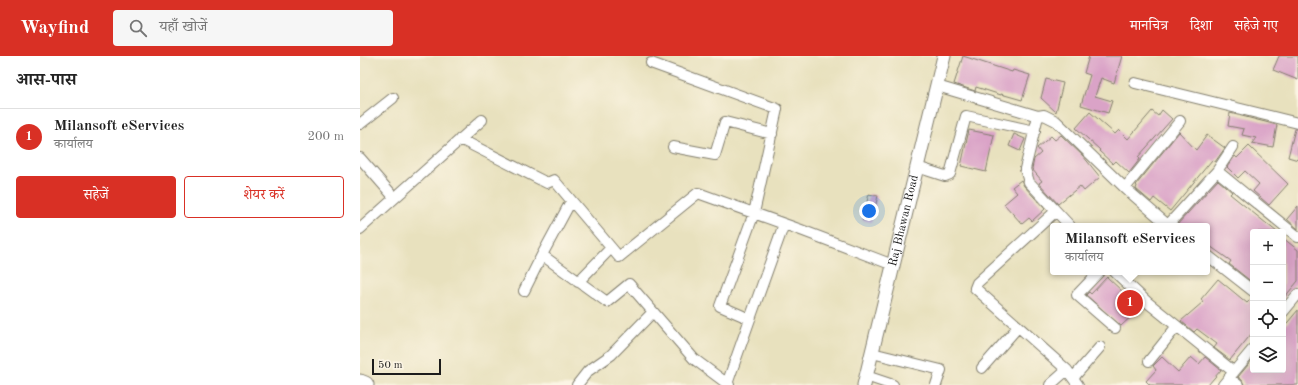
<!DOCTYPE html>
<html lang="hi">
<head>
<meta charset="utf-8">
<style>
  body { margin:0; font-family:"Old Standard TT","Noto Serif Devanagari",serif; background:#f6f6f6; color:#222 }
  .controls { position:absolute; right:12px; bottom:12px; display:grid; overflow:hidden; border-radius:4px; box-shadow:0 4px 16px #0002 }
  .controls button { width:36px; height:36px; display:grid; place-items:center; padding:0; border:0; border-bottom:1px solid #e0e0e0; background:#fff; color:#222; font:20px sans-serif }
  .scale { position:absolute; left:12px; bottom:10px; width:69px; box-sizing:border-box; padding-left:4px; border:2px solid #1c1c1c; border-top:0; font-size:11px; line-height:14px; white-space:nowrap; color:#1c1c1c; -webkit-text-stroke:3px #fcf5e5; paint-order:stroke }
  .you { position:absolute; left:509px; top:155px; width:14px; height:14px; margin:-10px; border:3px solid #fff; border-radius:50%; background:#1a73e8; box-shadow:0 0 0 6px #1a73e833 }
  .badge { display:grid; place-items:center; width:26px; height:26px; border-radius:50%; background:#d93025; color:#fff; font-size:13px; font-weight:700 }
  .pin { position:absolute; translate:-50% -50%; border:2px solid #fff; box-shadow:0 1px 4px #0006 }
  .popup { position:absolute; left:690px; top:167px; width:160px; height:52px; box-sizing:border-box; display:grid; place-content:center; border-radius:4px; background:#fff; filter:drop-shadow(0 1px 3px #0005); font-size:13px; white-space:nowrap; color:#767676 }
  .popup b { font-size:15px; color:#222 }
  .popup::after { content:''; position:absolute; left:50%; top:100%; margin-left:-8px; border:8px solid transparent; border-top-color:#fff }
  .list { margin:0; padding:0; list-style:none }
  h2 { display:flex; justify-content:space-between; align-items:center; height:52px; margin:0; padding:0 16px; font-size:17px }
  h2 small { font-size:13px; font-weight:400; color:#767676 }
  .list li { display:grid; grid-template-columns:26px 1fr auto; gap:12px; align-items:center; box-sizing:border-box; height:56px; padding:0 16px; border-top:1px solid #e0e0e0 }
  .list b { display:block; font-size:15px; white-space:nowrap }
  .list p { margin:0; font-size:13px; white-space:nowrap; color:#767676 }
  .list em { font-size:13px; font-style:normal; color:#767676 }
  .actions { display:flex; gap:8px; padding:12px 16px }
  .actions a { flex:1; padding:9px 0; border:1px solid #d93025; border-radius:4px; text-align:center; font-size:14px; color:#d93025 }
  .actions .main { background:#d93025; color:#fff }
  .icon { flex:none; width:22px; height:22px; fill:none; stroke:currentColor; stroke-width:2; stroke-linecap:round; stroke-linejoin:round }
  .map { position:relative; flex:none; width:938px; height:329px; overflow:hidden }
  header { display:flex; align-items:center; gap:24px; box-sizing:border-box; height:56px; padding:0 20px; background:#d93025; color:#fff }
  header strong { font-size:19px }
  nav { display:flex; gap:22px; margin-inline-start:auto; font-size:14px }
  .search { width:280px; height:36px; background:#f6f6f6; display:flex; align-items:center; gap:10px; box-sizing:border-box; padding:0 14px; border-radius:4px; color:#767676; font-size:15px }
  main { display:flex }
  aside { flex:1; background:#fff }
  .map>svg:first-child { display:block }
</style>
</head>
<body>
<header>
<strong>Wayfind</strong>
<div class="search"><svg class="icon" aria-label="search" viewBox="0 0 24 24"><circle cx="10" cy="10" r="6"/><path d="M15 15l6 6"/></svg>यहाँ खोजें</div>
<nav><a>मानचित्र</a><a>दिशा</a><a>सहेजे गए</a></nav>
</header>
<main>
<aside>
<h2>आस-पास<small></small></h2>
<ul class="list">
<li><span class="badge">1</span><div><b>Milansoft eServices</b><p>कार्यालय</p></div><em>200 m</em></li>
</ul>
<div class="actions"><a class="main">सहेजें</a><a>शेयर करें</a></div>
</aside>
<div class="map">
<svg width="938" height="329" viewBox="0 0 938 329">
  <rect width="100%" height="100%" fill="#fcf5e5"/>
  <filter id="ink" filterUnits="userSpaceOnUse"><feTurbulence type="fractalNoise" baseFrequency=".025" numOctaves="2"/><feDisplacementMap in="SourceGraphic" scale="8" xChannelSelector="R" yChannelSelector="G"/><feConvolveMatrix kernelMatrix="1 2 1 2 8 2 1 2 1" color-interpolation-filters="sRGB"/></filter>
  <filter id="wash" filterUnits="userSpaceOnUse"><feTurbulence type="fractalNoise" baseFrequency=".012" numOctaves="4" result="noise"/><feDisplacementMap in="SourceGraphic" scale="16" xChannelSelector="R" yChannelSelector="G"/><feGaussianBlur stdDeviation="0.9" result="paint"/><feColorMatrix in="noise" values="0 0 0 0 0 0 0 0 0 0 0 0 0 0 0 0 0 1.4 0 .05"/><feComposite in="paint" operator="in"/></filter>
  <g filter="url(#wash)">
    <rect width="100%" height="100%" fill="#e8e1be"/>
    <g id="blocks">
      <path fill="#daa3c7" d="M 603,0 L 652,16 L 653,14 L 670,19 L 662,44 L 641,38 L 641,39 L 616,31 L 615,35 L 594,28 Z
        M 729,0 L 762,0 L 754,27 L 741,22 L 735,40 L 752,45 L 748,57 L 721,49 L 730,19 L 724,17 Z
        M 919,0 L 938,0 L 938,24 L 913,14 Z
        M 686,23 L 703,27 L 696,56 L 681,42 Z
        M 802,54 L 812,63 L 778,101 L 780,103 L 769,117 L 756,105 L 753,108 L 739,95 L 740,94 L 716,72 L 730,56 L 755,78 L 759,74 L 768,83 L 792,55 L 798,60 Z
        M 870,57 L 917,69 L 913,91 L 892,87 L 896,82 L 882,79 L 884,73 L 868,70 Z
        M 935,73 L 938,73 L 938,104 L 928,101 Z
        M 609,74 L 634,79 L 626,116 L 601,110 Z
        M 819,76 L 836,94 L 847,79 L 865,92 L 855,106 L 852,104 L 810,155 L 794,142 L 791,146 L 776,133 L 777,130 L 776,129 Z
        M 654,78 L 665,83 L 660,95 L 649,90 Z
        M 701,79 L 723,100 L 740,121 L 724,135 L 720,130 L 698,148 L 679,127 L 682,125 L 672,113 L 674,103 L 681,97 L 677,92 L 691,80 L 695,84 Z
        M 889,90 L 928,128 L 909,149 L 893,135 L 899,128 L 885,115 L 878,122 L 867,111 L 875,100 L 877,102 Z
        M 661,124 L 664,130 L 685,153 L 672,165 L 669,162 L 662,168 L 644,148 L 657,137 L 652,131 Z
        M 858,124 L 872,136 L 870,138 L 917,176 L 893,176 L 893,227 L 869,208 L 871,205 L 847,188 L 847,170 L 816,170 Z
        M 509,138 L 518,140 L 511,166 L 502,164 Z
        M 938,150 L 938,173 L 927,163 Z
        M 923,182 L 938,194 L 938,225 L 923,243 Z
        M 747,221 L 763,236 L 761,239 L 777,255 L 761,270 L 726,239 L 729,236 L 731,238 Z
        M 858,223 L 887,247 L 893,241 L 893,276 L 870,304 L 854,292 L 857,288 L 837,273 L 834,276 L 821,265 L 843,246 L 841,243 Z
        M 938,254 L 938,329 L 884,329 L 882,324 L 878,321 L 893,303 L 893,314 L 923,314 L 923,272 Z
        M 802,301 L 818,316 L 831,301 L 839,308 L 845,301 L 861,314 L 848,329 L 790,329 L 786,325 L 796,314 L 793,310 Z"/>
    </g>
  </g>
  <g filter="url(#ink)">
    <use href="#blocks" fill-opacity="0" stroke="#827e6d" stroke-width="1"/>
    <g fill="none" stroke-linecap="round" stroke-linejoin="round">
      <g stroke="#827e6d" stroke-width="12">
        <path id="minor" d="M 291,7 L 417,53 L 394,157 L 360,250 L 390,263 L 424,168
          M 775,27 L 938,67
          M 577,30 L 678,60
          M 0,68 L 33,42
          M 100,83 L 187,127 L 194,124 L 259,201 L 338,137 L 441,174 L 533,209
          M 313,91 L 355,99 L 365,66 L 412,78
          M 0,102 L 34,141
          M 557,111 L 585,120 L 590,118 L 606,60 L 675,75
          M 857,115 L 873,91
          M 765,132 L 820,65
          M 696,155 L 710,170
          M 808,169 L 857,115 L 938,181
          M 0,173 L 122,64
          M 182,199 L 211,145
          M 847,199 L 893,235
          M 739,216 L 717,239 L 755,272
          M 755,216 L 787,246 L 874,316
          M 218,226 L 251,192
          M 164,235 L 182,199 L 247,246 L 269,228 L 334,303 L 369,329
          M 923,256 L 938,238
          M 512,297 L 581,314 L 576,329
          M 789,305 L 817,270
          M 622,312 L 658,271
          M 506,320 L 533,329
          M 713,322 L 740,291
          M 869,322 L 878,329
          M 367,328 L 390,263
          M 217,329 L 228,315 L 251,299 L 293,256
          M 690,329 L 707,314
          M 718,329 L 707,314 L 615,232 L 617,227 L 696,155 L 669,126 L 665,113 L 678,60 L 684,59 L 696,65 L 765,132 L 809,170
          M 863,329 L 893,293"/>
      </g>
      <g stroke="#827e6d" stroke-width="15">
        <g id="tertiary">
          <path id="s1" d="M 504,329 L 584,0"/>
        </g>
      </g>
      <g stroke="#827e6d" stroke-width="19">
        <path id="trunk" d="M 0,327 L 5,329"/>
      </g>
      <use href="#minor" stroke="#fff" stroke-width="10"/>
      <use href="#tertiary" stroke="#fff" stroke-width="13"/>
      <use href="#trunk" stroke="#fff" stroke-width="17"/>
    </g>
  </g>
  <g text-anchor="middle" dominant-baseline="central" stroke-width="4" stroke-linejoin="round" paint-order="stroke">
    <g font-size="12" fill="#1c1c1c" stroke="#fcf5e5">
      <text stroke="none"><textPath href="#s1" startOffset="169">Raj Bhawan Road</textPath></text>
    </g>
  </g>
</svg>
<div class="controls">
<button>+</button>
<button>−</button>
<button><svg class="icon" aria-label="locate" viewBox="0 0 24 24"><circle cx="12" cy="12" r="6"/><path d="M12 2v4M12 18v4M2 12h4M18 12h4"/></svg></button>
<button><svg class="icon" aria-label="layers" viewBox="0 0 24 24"><path d="M12 4l9 5-9 5-9-5zM3 14l9 5 9-5"/></svg></button>
</div>
<div class="scale">50 m</div>
<div class="you"></div>
<div class="pin badge" style="left:770px;top:247px">1</div>
<div class="popup"><b>Milansoft eServices</b>कार्यालय</div>
</div>
</main>
</body>
</html>
